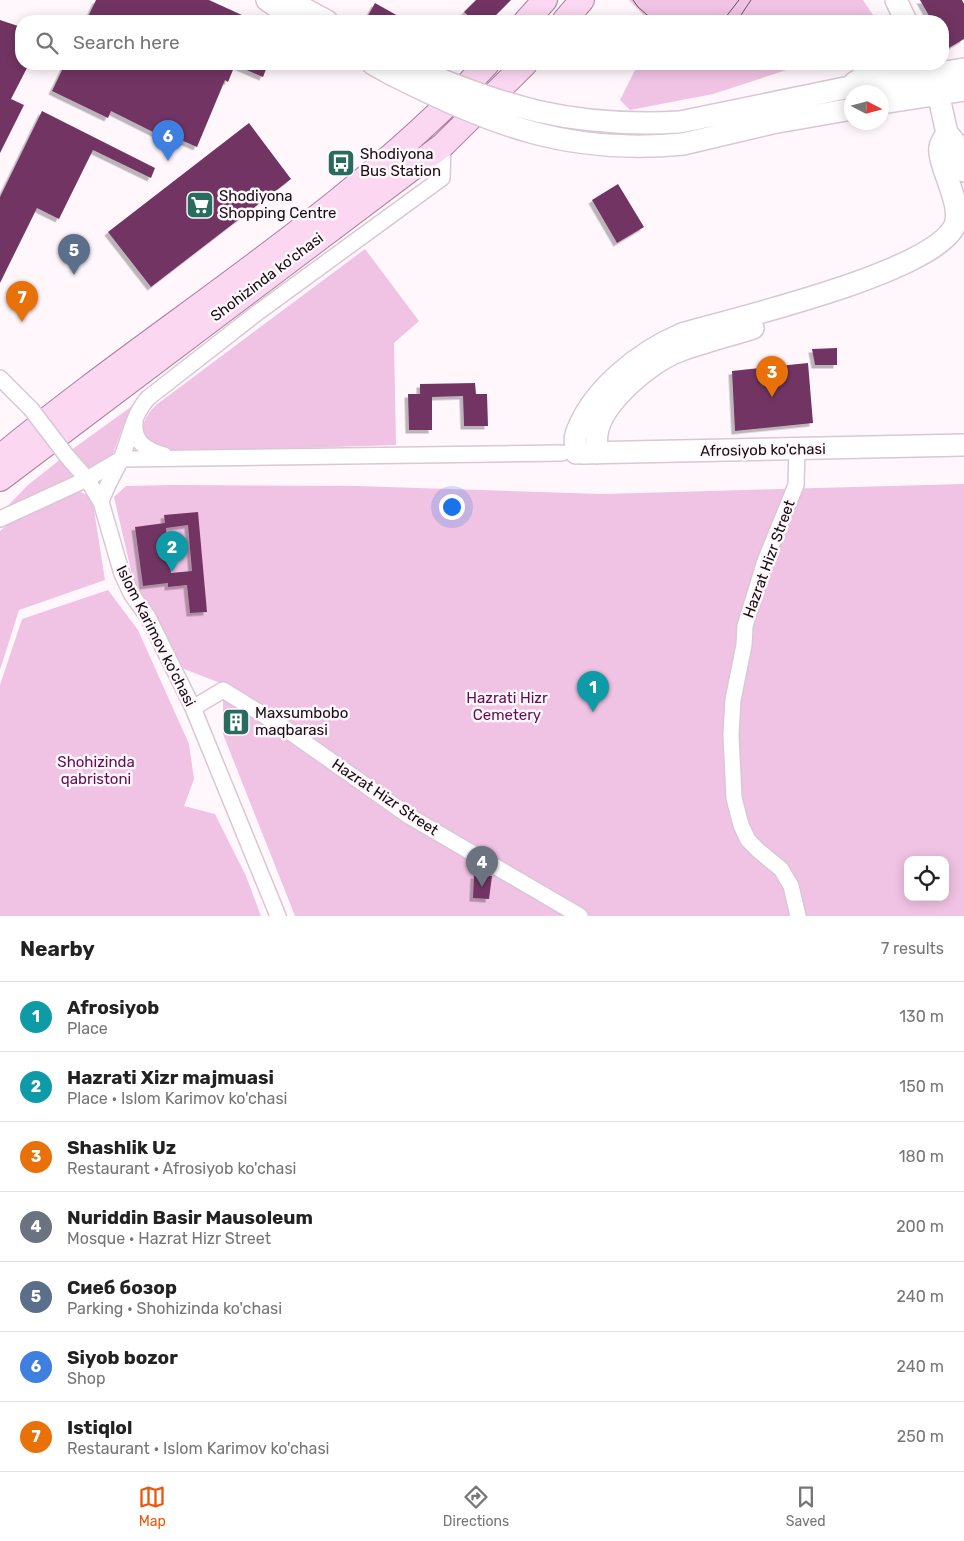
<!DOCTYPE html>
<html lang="en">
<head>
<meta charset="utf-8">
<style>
  body { margin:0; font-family:Rubik,sans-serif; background:#f6f6f6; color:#222 }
  .controls { position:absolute; right:15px; bottom:15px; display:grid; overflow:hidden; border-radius:10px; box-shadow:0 2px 12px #0003 }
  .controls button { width:45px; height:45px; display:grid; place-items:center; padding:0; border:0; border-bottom:1px solid #e0e0e0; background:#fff; color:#222; font:25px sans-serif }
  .compass { position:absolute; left:844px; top:85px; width:45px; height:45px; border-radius:50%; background:#fff; box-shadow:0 2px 12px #0003; rotate:96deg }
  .you { position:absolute; left:451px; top:506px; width:18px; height:18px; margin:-12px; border:4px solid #fff; border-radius:50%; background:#1a73e8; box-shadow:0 0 0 8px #1a73e833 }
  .badge { display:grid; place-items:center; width:32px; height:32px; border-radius:50%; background:#ea580c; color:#fff; font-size:16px; font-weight:700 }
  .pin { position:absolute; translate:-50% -41px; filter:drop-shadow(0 1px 2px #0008) }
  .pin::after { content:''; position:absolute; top:26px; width:18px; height:15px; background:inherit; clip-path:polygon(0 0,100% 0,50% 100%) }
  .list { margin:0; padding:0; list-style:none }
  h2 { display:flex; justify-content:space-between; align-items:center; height:65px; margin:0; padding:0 20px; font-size:21px }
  h2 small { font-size:16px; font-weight:400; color:#767676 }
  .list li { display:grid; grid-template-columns:32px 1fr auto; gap:15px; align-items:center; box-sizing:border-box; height:70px; padding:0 20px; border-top:1px solid #e0e0e0 }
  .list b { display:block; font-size:19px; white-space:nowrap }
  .list p { margin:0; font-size:16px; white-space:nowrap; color:#767676 }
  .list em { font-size:16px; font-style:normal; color:#767676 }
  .icon { flex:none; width:28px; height:28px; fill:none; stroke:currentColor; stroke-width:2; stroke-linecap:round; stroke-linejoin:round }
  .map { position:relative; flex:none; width:964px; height:916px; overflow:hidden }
  .search { position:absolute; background:#fff; box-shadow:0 2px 12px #0003; left:15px; right:15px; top:15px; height:55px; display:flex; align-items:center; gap:12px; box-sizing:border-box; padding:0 18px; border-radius:20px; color:#767676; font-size:19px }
  .sheet { height:555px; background:#fff }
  nav { display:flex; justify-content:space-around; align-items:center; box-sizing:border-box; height:70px; border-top:1px solid #e0e0e0; background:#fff; font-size:14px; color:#767676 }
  nav a { display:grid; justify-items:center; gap:2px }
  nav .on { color:#ea580c }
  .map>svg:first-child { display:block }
</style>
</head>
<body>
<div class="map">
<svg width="964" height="916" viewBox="0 0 964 916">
  <defs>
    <filter id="shadow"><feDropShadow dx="-3.5" dy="3.5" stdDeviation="0" flood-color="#0004"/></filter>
  </defs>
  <rect width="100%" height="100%" fill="#fff7fc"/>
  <path fill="#f0c2e3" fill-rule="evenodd" d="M 629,0 L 863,0 L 877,21 L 649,21 Z
    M 638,64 L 815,64 L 796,67 L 713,94 L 630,110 L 620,100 Z
    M 365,249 L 419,321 L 394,343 L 396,445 L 171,452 C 143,443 133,428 156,405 Z
    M 139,401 L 122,429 L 110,462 L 87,475 L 70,451 Z
    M 62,458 L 77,478 L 0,514 L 28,485 Z
    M 964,484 L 964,916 L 295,916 L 223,734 L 223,684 L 184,669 L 134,583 L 114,497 L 126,486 L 172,485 L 357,486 L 602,494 ZM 908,860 L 945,860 L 945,897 L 908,897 Z
    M 78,491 L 92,497 L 105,580 L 19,610 L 0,670 L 0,531 L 7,525 Z
    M 108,590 L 138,630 L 189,744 L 194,779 L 184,806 L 215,814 L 246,876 L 261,916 L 0,916 L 0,685 L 22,619 Z"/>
  <path fill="#723564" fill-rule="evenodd" filter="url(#shadow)" d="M 96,0 L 209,0 L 255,21 L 86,21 Z
    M 476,0 L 511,0 L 490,21 L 474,21 L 464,12 Z
    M 920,0 L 962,0 L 964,4 L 964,39 L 947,49 L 943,42 L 943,21 L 932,21 Z
    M 375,3 L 407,21 L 365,21 Z
    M 0,20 L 21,27 L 21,64 L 29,64 L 11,99 L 24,105 L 0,153 Z
    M 65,64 L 268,64 L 263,77 L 235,65 L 228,82 L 225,80 L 197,147 L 165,133 L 163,137 L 111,111 L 108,118 L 52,91 Z
    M 42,111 L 155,168 L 151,178 L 93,150 L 59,219 L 37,208 L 0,283 L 0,197 Z
    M 249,123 L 291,179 L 151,287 L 108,232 Z
    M 618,184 L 644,227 L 617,243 L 592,200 Z
    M 837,348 L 837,365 L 815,365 L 812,349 Z
    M 808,363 L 813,423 L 735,431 L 732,371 Z
    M 475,383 L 476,394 L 487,394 L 488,426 L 464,426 L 463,396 L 432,397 L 432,430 L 409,430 L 408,394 L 420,394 L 420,384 Z
    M 198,512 L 207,612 L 190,613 L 187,585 L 168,587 L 168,583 L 143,586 L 135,527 L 165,523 L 164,515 ZM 188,525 L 192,571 L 171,573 L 166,528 Z
    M 242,714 L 243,728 L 230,729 L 229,716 Z
    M 474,875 L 492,876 L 489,899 L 473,898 Z"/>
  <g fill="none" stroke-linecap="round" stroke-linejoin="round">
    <g stroke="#dac7d4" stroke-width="18">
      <path id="street" d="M 0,378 L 31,409
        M 135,422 C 133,442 146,450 164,455
        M 797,449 L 796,485 L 765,561 L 745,626 L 744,645 L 733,700 L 731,735 L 734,798 L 741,825 L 748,840 L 759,851 L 781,869 L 791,886 L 798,916
        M 66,455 L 87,479 L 101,502 L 122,574 L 132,595 L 148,617 L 193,708 L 278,916
        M 101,502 C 106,486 114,474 121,459 C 130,438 132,416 148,398 L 257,313 L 442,178 L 443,145
        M 0,519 L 87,479 L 121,459 L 562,453
        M 193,708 L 223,690 L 283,727 L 409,816 L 580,916"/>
    </g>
    <g stroke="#dac7d4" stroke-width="24">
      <path id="secondary" d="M 267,0 L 298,21
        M 288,0 L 327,21
        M 896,0 L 906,21
        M 373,64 L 391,74
        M 925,64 L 938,93 L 947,133 L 957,145 L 964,171
        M 854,83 L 883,64
        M 882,103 L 964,90
        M 680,122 L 845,88 L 964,69
        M 683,144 L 772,123 L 852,109
        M 576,453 C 576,447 574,439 576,434 C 592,389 640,352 682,334 C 733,319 936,272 955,225 C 963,203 937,164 940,147 C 941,142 945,137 947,133
        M 582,453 L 964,445
        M 597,453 C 597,447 596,440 597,434 C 601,403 651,361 679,351 C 703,342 728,336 753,328"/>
    </g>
    <g stroke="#aa809e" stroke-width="26">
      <path id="primary" d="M 526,21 L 545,0
        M 564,21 L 582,0
        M 0,457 C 161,324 344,217 487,64
        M 0,479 L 443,145 L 525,64"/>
    </g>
    <use href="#street" stroke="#fff" stroke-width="15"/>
    <use href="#secondary" stroke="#fff" stroke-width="21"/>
    <use href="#primary" stroke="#fbd7f1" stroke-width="24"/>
    <path stroke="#5c555a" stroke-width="1" d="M 633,0 L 638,7 L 654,21
      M 717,21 L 725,18 L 739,0
      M 737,21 L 751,0"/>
    <g stroke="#dac7d4" stroke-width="18" stroke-linecap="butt">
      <path id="street-bridge" d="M 31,409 L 66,455"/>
    </g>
    <g stroke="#dac7d4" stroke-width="24" stroke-linecap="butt">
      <path id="secondary-bridge" d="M 404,64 C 502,107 572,128 680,122
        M 391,74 C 493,125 567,155 683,144"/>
    </g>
    <use href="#street-bridge" stroke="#fff" stroke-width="15"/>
    <use href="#secondary-bridge" stroke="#fff" stroke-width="21"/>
  </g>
  <defs>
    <g id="bus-square" transform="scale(1.4375)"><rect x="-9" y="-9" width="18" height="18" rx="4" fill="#286c5f" stroke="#fff7fc"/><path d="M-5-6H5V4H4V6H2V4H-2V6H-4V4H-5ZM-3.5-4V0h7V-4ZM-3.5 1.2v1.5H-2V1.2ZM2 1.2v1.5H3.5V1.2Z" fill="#fff"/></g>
    <g id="supermarket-square" transform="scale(1.4375)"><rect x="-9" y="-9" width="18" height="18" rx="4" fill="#286c5f" stroke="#fff7fc"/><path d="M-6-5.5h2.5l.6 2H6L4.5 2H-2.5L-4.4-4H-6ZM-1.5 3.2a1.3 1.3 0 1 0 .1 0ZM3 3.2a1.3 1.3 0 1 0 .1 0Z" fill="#fff"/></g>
    <g id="building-square" transform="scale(1.4375)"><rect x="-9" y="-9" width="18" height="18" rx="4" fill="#286c5f" stroke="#fff7fc"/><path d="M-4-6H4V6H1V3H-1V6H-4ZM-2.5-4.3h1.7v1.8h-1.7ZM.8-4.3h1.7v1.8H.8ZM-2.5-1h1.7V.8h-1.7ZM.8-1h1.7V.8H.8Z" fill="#fff"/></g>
  </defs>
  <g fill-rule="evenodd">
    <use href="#bus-square" x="341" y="163"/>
    <use href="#supermarket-square" x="200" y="205"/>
    <use href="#building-square" x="236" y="722"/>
  </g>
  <g text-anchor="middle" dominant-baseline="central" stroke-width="5" stroke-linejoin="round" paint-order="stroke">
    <g font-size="15" fill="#161014" stroke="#fff7fc" text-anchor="start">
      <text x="360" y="154">Shodiyona<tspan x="360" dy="17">Bus Station</tspan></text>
      <text x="219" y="196">Shodiyona<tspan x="219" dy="17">Shopping Centre</tspan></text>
      <text x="255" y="713">Maxsumbobo<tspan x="255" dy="17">maqbarasi</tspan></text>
    </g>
    <g font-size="15" fill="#161014" stroke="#fff7fc">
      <text transform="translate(267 277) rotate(-37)">Shohizinda ko'chasi</text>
      <text transform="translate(763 450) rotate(-1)">Afrosiyob ko'chasi</text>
      <text transform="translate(769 559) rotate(-70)">Hazrat Hizr Street</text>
      <text transform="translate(156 636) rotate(63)">Islom Karimov ko'chasi</text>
      <text transform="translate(385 797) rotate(34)">Hazrat Hizr Street</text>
    </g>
    <g font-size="15" fill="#610f52" stroke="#fff7fc">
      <text x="507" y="698">Hazrati Hizr<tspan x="507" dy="17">Cemetery</tspan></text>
      <text x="96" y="762">Shohizinda<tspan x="96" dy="17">qabristoni</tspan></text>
    </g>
  </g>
</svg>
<div class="controls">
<button><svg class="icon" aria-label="locate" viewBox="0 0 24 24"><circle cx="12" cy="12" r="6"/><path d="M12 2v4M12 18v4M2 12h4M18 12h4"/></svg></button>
</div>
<svg class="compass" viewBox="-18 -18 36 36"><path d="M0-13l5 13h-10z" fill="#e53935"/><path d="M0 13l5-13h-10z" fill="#767676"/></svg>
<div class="you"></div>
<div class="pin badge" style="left:593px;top:712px;background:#0f9aa8">1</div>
<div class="pin badge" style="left:172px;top:572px;background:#0f9aa8">2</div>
<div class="pin badge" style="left:772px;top:397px;background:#e8710a">3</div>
<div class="pin badge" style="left:482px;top:887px;background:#6b7280">4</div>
<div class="pin badge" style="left:74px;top:275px;background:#5c6f8a">5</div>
<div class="pin badge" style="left:168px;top:161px;background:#3f7fe0">6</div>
<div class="pin badge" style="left:22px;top:322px;background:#e8710a">7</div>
<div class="search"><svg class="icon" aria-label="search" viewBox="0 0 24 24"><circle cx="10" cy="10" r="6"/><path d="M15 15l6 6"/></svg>Search here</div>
</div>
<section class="sheet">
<h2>Nearby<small>7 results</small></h2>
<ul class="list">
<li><span class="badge" style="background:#0f9aa8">1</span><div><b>Afrosiyob</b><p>Place</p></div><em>130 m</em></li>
<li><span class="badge" style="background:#0f9aa8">2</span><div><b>Hazrati Xizr majmuasi</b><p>Place · Islom Karimov ko'chasi</p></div><em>150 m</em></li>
<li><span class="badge" style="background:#e8710a">3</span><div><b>Shashlik Uz</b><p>Restaurant · Afrosiyob ko'chasi</p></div><em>180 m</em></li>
<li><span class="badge" style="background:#6b7280">4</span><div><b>Nuriddin Basir Mausoleum</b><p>Mosque · Hazrat Hizr Street</p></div><em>200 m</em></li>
<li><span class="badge" style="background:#5c6f8a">5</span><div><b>Сиеб бозор</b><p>Parking · Shohizinda ko'chasi</p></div><em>240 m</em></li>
<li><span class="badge" style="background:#3f7fe0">6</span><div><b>Siyob bozor</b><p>Shop</p></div><em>240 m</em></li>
<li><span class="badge" style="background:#e8710a">7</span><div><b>Istiqlol</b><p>Restaurant · Islom Karimov ko'chasi</p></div><em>250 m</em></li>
</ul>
</section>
<nav>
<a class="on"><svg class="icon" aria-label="map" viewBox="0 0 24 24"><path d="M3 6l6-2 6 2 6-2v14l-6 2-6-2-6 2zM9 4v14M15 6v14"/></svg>Map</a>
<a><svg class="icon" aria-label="directions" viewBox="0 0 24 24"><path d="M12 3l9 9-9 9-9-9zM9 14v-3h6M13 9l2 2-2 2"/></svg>Directions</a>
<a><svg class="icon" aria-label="saved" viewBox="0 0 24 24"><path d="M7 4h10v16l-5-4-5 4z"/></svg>Saved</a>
</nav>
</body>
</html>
